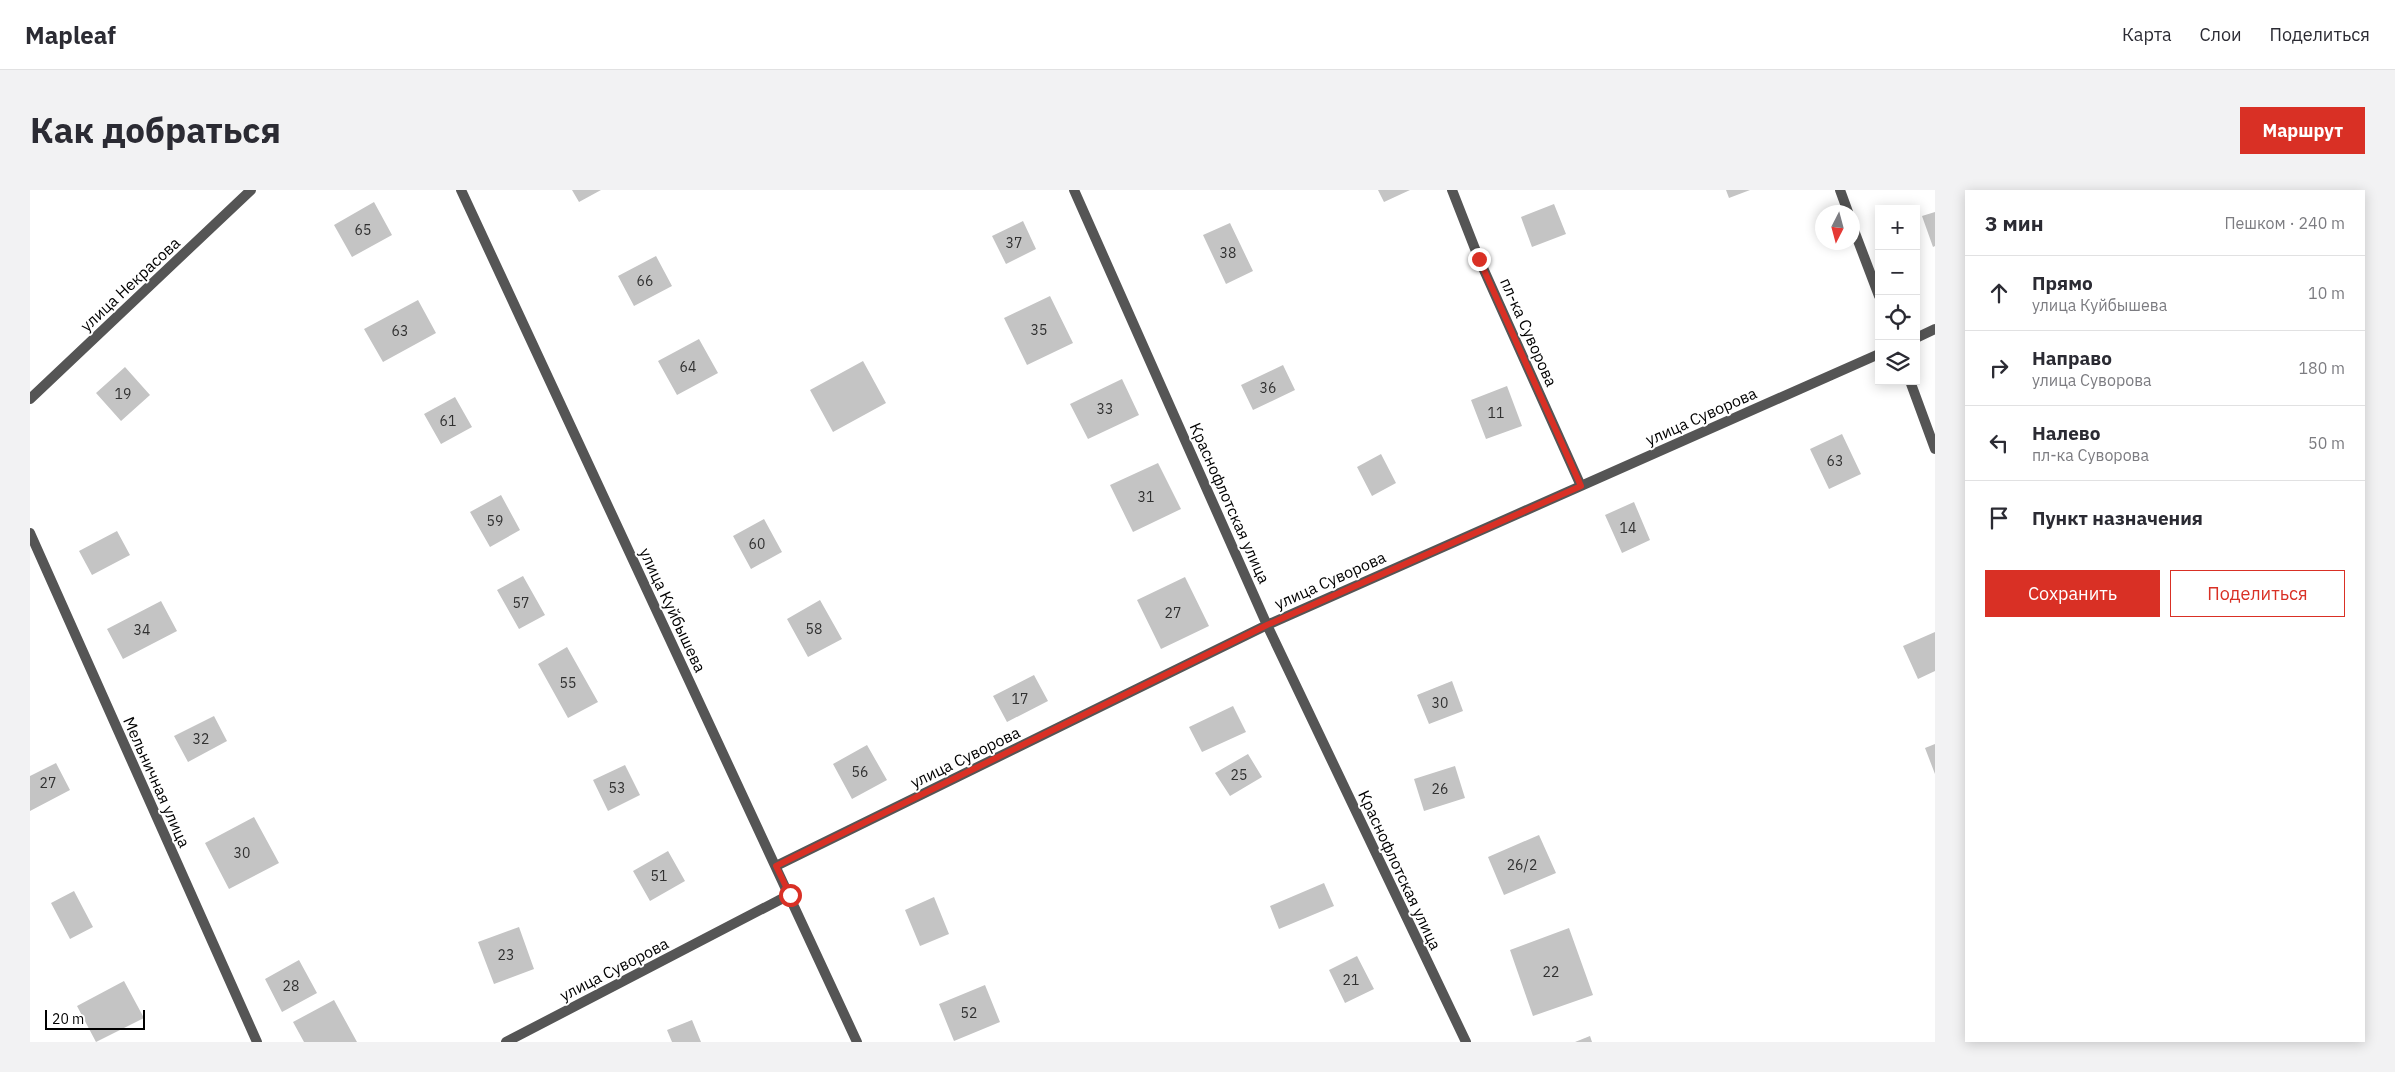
<!DOCTYPE html>
<html lang="ru">
<head>
<meta charset="utf-8">
<style>
  body { margin:0; font-family:"IBM Plex Sans",sans-serif; background:#f2f2f3; color:#2b2b33 }
  .controls { position:absolute; right:15px; top:15px; display:grid; overflow:hidden; border-radius:0px; box-shadow:0 2px 12px #0003 }
  .controls button { width:45px; height:45px; display:grid; place-items:center; padding:0; border:0; border-bottom:1px solid #e1e1e2; background:#fff; color:#2b2b33; font:25px sans-serif }
  .compass { position:absolute; left:1785px; top:15px; width:45px; height:45px; border-radius:50%; background:#fff; box-shadow:0 2px 12px #0003; rotate:186deg }
  .scale { position:absolute; left:15px; bottom:12px; width:100px; box-sizing:border-box; padding-left:5px; border:2px solid #000; border-top:0; font-size:14px; line-height:18px; white-space:nowrap; color:#000; -webkit-text-stroke:4px #fff; paint-order:stroke }
  .stop { position:absolute; width:15px; height:15px; margin:-11px; border:4px solid #d93025; border-radius:50%; background:#fff }
  .stop.end { background:#d93025; border-color:#fff; box-shadow:0 1px 5px #0008 }
  .list { margin:0; padding:0; list-style:none }
  h2 { display:flex; justify-content:space-between; align-items:center; height:65px; margin:0; padding:0 20px; font-size:21px }
  h2 small { font-size:16px; font-weight:400; color:#7c7c81 }
  .list li { display:grid; grid-template-columns:32px 1fr auto; gap:15px; align-items:center; box-sizing:border-box; height:75px; padding:0 20px; border-top:1px solid #e1e1e2 }
  .list b { display:block; font-size:19px; white-space:nowrap }
  .list p { margin:0; font-size:16px; white-space:nowrap; color:#7c7c81 }
  .list em { font-size:16px; font-style:normal; color:#7c7c81 }
  .actions { display:flex; gap:10px; padding:15px 20px }
  .actions a { flex:1; padding:11px 0; border:1px solid #d93025; border-radius:0px; text-align:center; font-size:18px; color:#d93025 }
  .actions .main { background:#d93025; color:#fff }
  .icon { flex:none; width:28px; height:28px; fill:none; stroke:currentColor; stroke-width:2; stroke-linecap:round; stroke-linejoin:round }
  .map { position:relative; flex:none; width:1905px; height:852px; overflow:hidden; border-radius:0px }
  header { display:flex; align-items:center; gap:30px; box-sizing:border-box; height:70px; padding:0 25px; background:#fff; border-bottom:1px solid #e1e1e2 }
  header strong { font-size:24px }
  nav { display:flex; gap:28px; margin-inline-start:auto; font-size:18px }
  .intro { display:flex; align-items:center; justify-content:space-between; box-sizing:border-box; height:120px; padding:0 30px }
  h1 { margin:0; font-size:35px }
  .button { padding:12px 22px; border-radius:0px; background:#d93025; color:#fff; font-size:18px; font-weight:700 }
  main { display:flex; gap:30px; padding:0 30px }
  aside { flex:1; background:#fff; border-radius:0px; box-shadow:0 2px 12px #0003 }
  .map>svg:first-child { display:block }
</style>
</head>
<body>
<header>
<strong>Mapleaf</strong>
<nav><a>Карта</a><a>Слои</a><a>Поделиться</a></nav>
</header>
<div class="intro"><h1>Как добраться</h1><a class="button">Маршрут</a></div>
<main>
<div class="map">
<svg width="1905" height="852" viewBox="0 0 1905 852">
  <rect width="100%" height="100%" fill="#fff"/>
  <path fill="#c4c4c4" d="M 542,0 L 571,0 L 549,12 Z
    M 1348,0 L 1380,0 L 1354,12 Z
    M 1696,0 L 1720,0 L 1699,8 Z
    M 344,12 L 362,45 L 322,67 L 304,35 Z
    M 1524,14 L 1536,44 L 1502,57 L 1491,27 Z
    M 1905,22 L 1905,56 L 1903,57 L 1892,26 Z
    M 993,31 L 1006,59 L 976,74 L 962,46 Z
    M 1200,33 L 1223,81 L 1196,94 L 1173,45 Z
    M 626,66 L 642,96 L 604,116 L 588,86 Z
    M 1020,106 L 1043,153 L 997,175 L 974,128 Z
    M 388,110 L 406,143 L 353,172 L 334,139 Z
    M 669,149 L 688,183 L 647,205 L 628,171 Z
    M 833,171 L 856,213 L 803,242 L 780,200 Z
    M 1253,175 L 1265,200 L 1223,220 L 1211,195 Z
    M 95,177 L 120,205 L 91,231 L 66,203 Z
    M 1092,189 L 1109,225 L 1058,249 L 1040,214 Z
    M 1477,196 L 1492,236 L 1456,249 L 1441,210 Z
    M 425,207 L 442,237 L 411,254 L 394,224 Z
    M 1812,244 L 1831,284 L 1799,299 L 1780,259 Z
    M 1351,264 L 1366,293 L 1342,306 L 1327,277 Z
    M 1128,273 L 1151,319 L 1103,342 L 1080,295 Z
    M 471,305 L 490,340 L 460,357 L 440,322 Z
    M 1604,312 L 1620,350 L 1592,363 L 1575,325 Z
    M 734,329 L 752,362 L 721,379 L 703,346 Z
    M 87,341 L 100,365 L 62,385 L 49,361 Z
    M 493,386 L 515,425 L 489,439 L 467,400 Z
    M 1155,387 L 1179,436 L 1131,459 L 1107,410 Z
    M 790,410 L 812,449 L 778,467 L 757,429 Z
    M 131,411 L 147,441 L 93,469 L 77,439 Z
    M 1905,442 L 1905,481 L 1888,489 L 1873,456 Z
    M 537,457 L 568,512 L 538,528 L 508,474 Z
    M 1004,485 L 1018,511 L 977,532 L 963,506 Z
    M 1422,491 L 1433,521 L 1399,534 L 1387,505 Z
    M 1203,516 L 1216,542 L 1172,562 L 1159,537 Z
    M 184,526 L 197,551 L 158,572 L 144,546 Z
    M 1905,554 L 1905,584 L 1895,558 Z
    M 837,555 L 857,590 L 822,609 L 803,574 Z
    M 1218,564 L 1232,587 L 1200,606 L 1185,583 Z
    M 26,573 L 40,600 L 0,621 L 0,586 Z
    M 595,575 L 610,605 L 578,621 L 563,590 Z
    M 1425,576 L 1435,608 L 1394,621 L 1384,589 Z
    M 224,627 L 249,673 L 199,699 L 175,653 Z
    M 1509,645 L 1526,683 L 1474,705 L 1458,667 Z
    M 638,661 L 655,691 L 620,711 L 603,681 Z
    M 1294,693 L 1304,716 L 1249,739 L 1240,716 Z
    M 44,701 L 63,737 L 40,749 L 21,713 Z
    M 904,707 L 919,744 L 890,756 L 875,720 Z
    M 489,737 L 504,779 L 464,794 L 448,752 Z
    M 1539,738 L 1563,805 L 1503,826 L 1480,760 Z
    M 1327,766 L 1344,799 L 1315,813 L 1299,780 Z
    M 269,770 L 287,803 L 252,822 L 235,789 Z
    M 94,791 L 114,828 L 66,852 L 47,816 Z
    M 955,795 L 970,832 L 924,851 L 909,814 Z
    M 304,810 L 327,852 L 274,852 L 263,832 Z
    M 662,830 L 671,852 L 642,852 L 637,840 Z
    M 1560,846 L 1562,852 L 1545,852 Z"/>
  <g fill="none" stroke-linecap="round" stroke-linejoin="round">
    <path stroke="#555" stroke-width="10" d="M 431,0 L 827,852
      M 1044,0 L 1237,435 L 1436,852
      M 1422,0 L 1449,69 L 1551,296
      M 1810,0 L 1818,22
      M 1822,35 L 1849,106
      M 1886,148 L 1905,139
      M 1880,191 L 1905,259
      M 0,209 L 221,0
      M 0,343 L 227,852
      M 746,676 L 1237,435 L 1849,164
      M 476,852 L 759,705"/>
  </g>
  <g fill="none" stroke-linecap="round" stroke-linejoin="round">
    <path stroke="#d93025" stroke-width="6" d="M 760,705 L 746,676 L 1237,435 L 1551,296 L 1449,69"/>
  </g>
  <g text-anchor="middle" dominant-baseline="central" stroke-width="4" stroke-linejoin="round" paint-order="stroke">
    <g font-size="14" fill="#313131">
      <text x="333" y="40">65</text>
      <text x="984" y="53">37</text>
      <text x="1198" y="63">38</text>
      <text x="615" y="91">66</text>
      <text x="1009" y="140">35</text>
      <text x="370" y="141">63</text>
      <text x="658" y="177">64</text>
      <text x="1238" y="198">36</text>
      <text x="93" y="204">19</text>
      <text x="1075" y="219">33</text>
      <text x="1466" y="223">11</text>
      <text x="418" y="231">61</text>
      <text x="1805" y="271">63</text>
      <text x="1116" y="307">31</text>
      <text x="465" y="331">59</text>
      <text x="1598" y="338">14</text>
      <text x="727" y="354">60</text>
      <text x="491" y="413">57</text>
      <text x="1143" y="423">27</text>
      <text x="784" y="439">58</text>
      <text x="112" y="440">34</text>
      <text x="538" y="493">55</text>
      <text x="990" y="509">17</text>
      <text x="1410" y="513">30</text>
      <text x="171" y="549">32</text>
      <text x="830" y="582">56</text>
      <text x="1209" y="585">25</text>
      <text x="18" y="593">27</text>
      <text x="587" y="598">53</text>
      <text x="1410" y="599">26</text>
      <text x="212" y="663">30</text>
      <text x="1492" y="675">26/2</text>
      <text x="629" y="686">51</text>
      <text x="476" y="765">23</text>
      <text x="1521" y="782">22</text>
      <text x="1321" y="790">21</text>
      <text x="261" y="796">28</text>
      <text x="939" y="823">52</text>
    </g>
    <g font-size="16" fill="#000" stroke="#fff">
      <text transform="translate(100 94) rotate(-43)">улица Некрасова</text>
      <text transform="translate(1499 142) rotate(66)">пл-ка Суворова</text>
      <text transform="translate(1671 226) rotate(-24)">улица Суворова</text>
      <text transform="translate(1200 313) rotate(66)">Краснофлотская улица</text>
      <text transform="translate(1300 390) rotate(-24)">улица Суворова</text>
      <text transform="translate(643 420) rotate(65)">улица Куйбышева</text>
      <text transform="translate(935 567) rotate(-26)">улица Суворова</text>
      <text transform="translate(127 592) rotate(66)">Мельничная улица</text>
      <text transform="translate(1370 680) rotate(65)">Краснофлотская улица</text>
      <text transform="translate(584 779) rotate(-27)">улица Суворова</text>
    </g>
  </g>
</svg>
<div class="controls">
<button>+</button>
<button>−</button>
<button><svg class="icon" aria-label="locate" viewBox="0 0 24 24"><circle cx="12" cy="12" r="6"/><path d="M12 2v4M12 18v4M2 12h4M18 12h4"/></svg></button>
<button><svg class="icon" aria-label="layers" viewBox="0 0 24 24"><path d="M12 4l9 5-9 5-9-5zM3 14l9 5 9-5"/></svg></button>
</div>
<svg class="compass" viewBox="-18 -18 36 36"><path d="M0-13l5 13h-10z" fill="#e53935"/><path d="M0 13l5-13h-10z" fill="#7c7c81"/></svg>
<div class="scale">20 m</div>
<div class="stop" style="left:760px;top:705px"></div>
<div class="stop end" style="left:1449px;top:69px"></div>
</div>
<aside>
<h2>3 мин<small>Пешком · 240 m</small></h2>
<ul class="list">
<li><svg class="icon" aria-label="ahead" viewBox="0 0 24 24"><path d="M12 20V5M6 11l6-6 6 6"/></svg><div><b>Прямо</b><p>улица Куйбышева</p></div><em>10 m</em></li>
<li><svg class="icon" aria-label="right" viewBox="0 0 24 24"><path d="M7 20v-9h11M14 6l5 5-5 5"/></svg><div><b>Направо</b><p>улица Суворова</p></div><em>180 m</em></li>
<li><svg class="icon" aria-label="left" viewBox="0 0 24 24"><path d="M17 20v-9H6M10 6l-5 5 5 5"/></svg><div><b>Налево</b><p>пл-ка Суворова</p></div><em>50 m</em></li>
<li><svg class="icon" aria-label="arrive" viewBox="0 0 24 24"><path d="M6 21V4h12l-3 4 3 4H6"/></svg><div><b>Пункт назначения</b></div></li>
</ul>
<div class="actions"><a class="main">Сохранить</a><a>Поделиться</a></div>
</aside>
</main>
</body>
</html>
